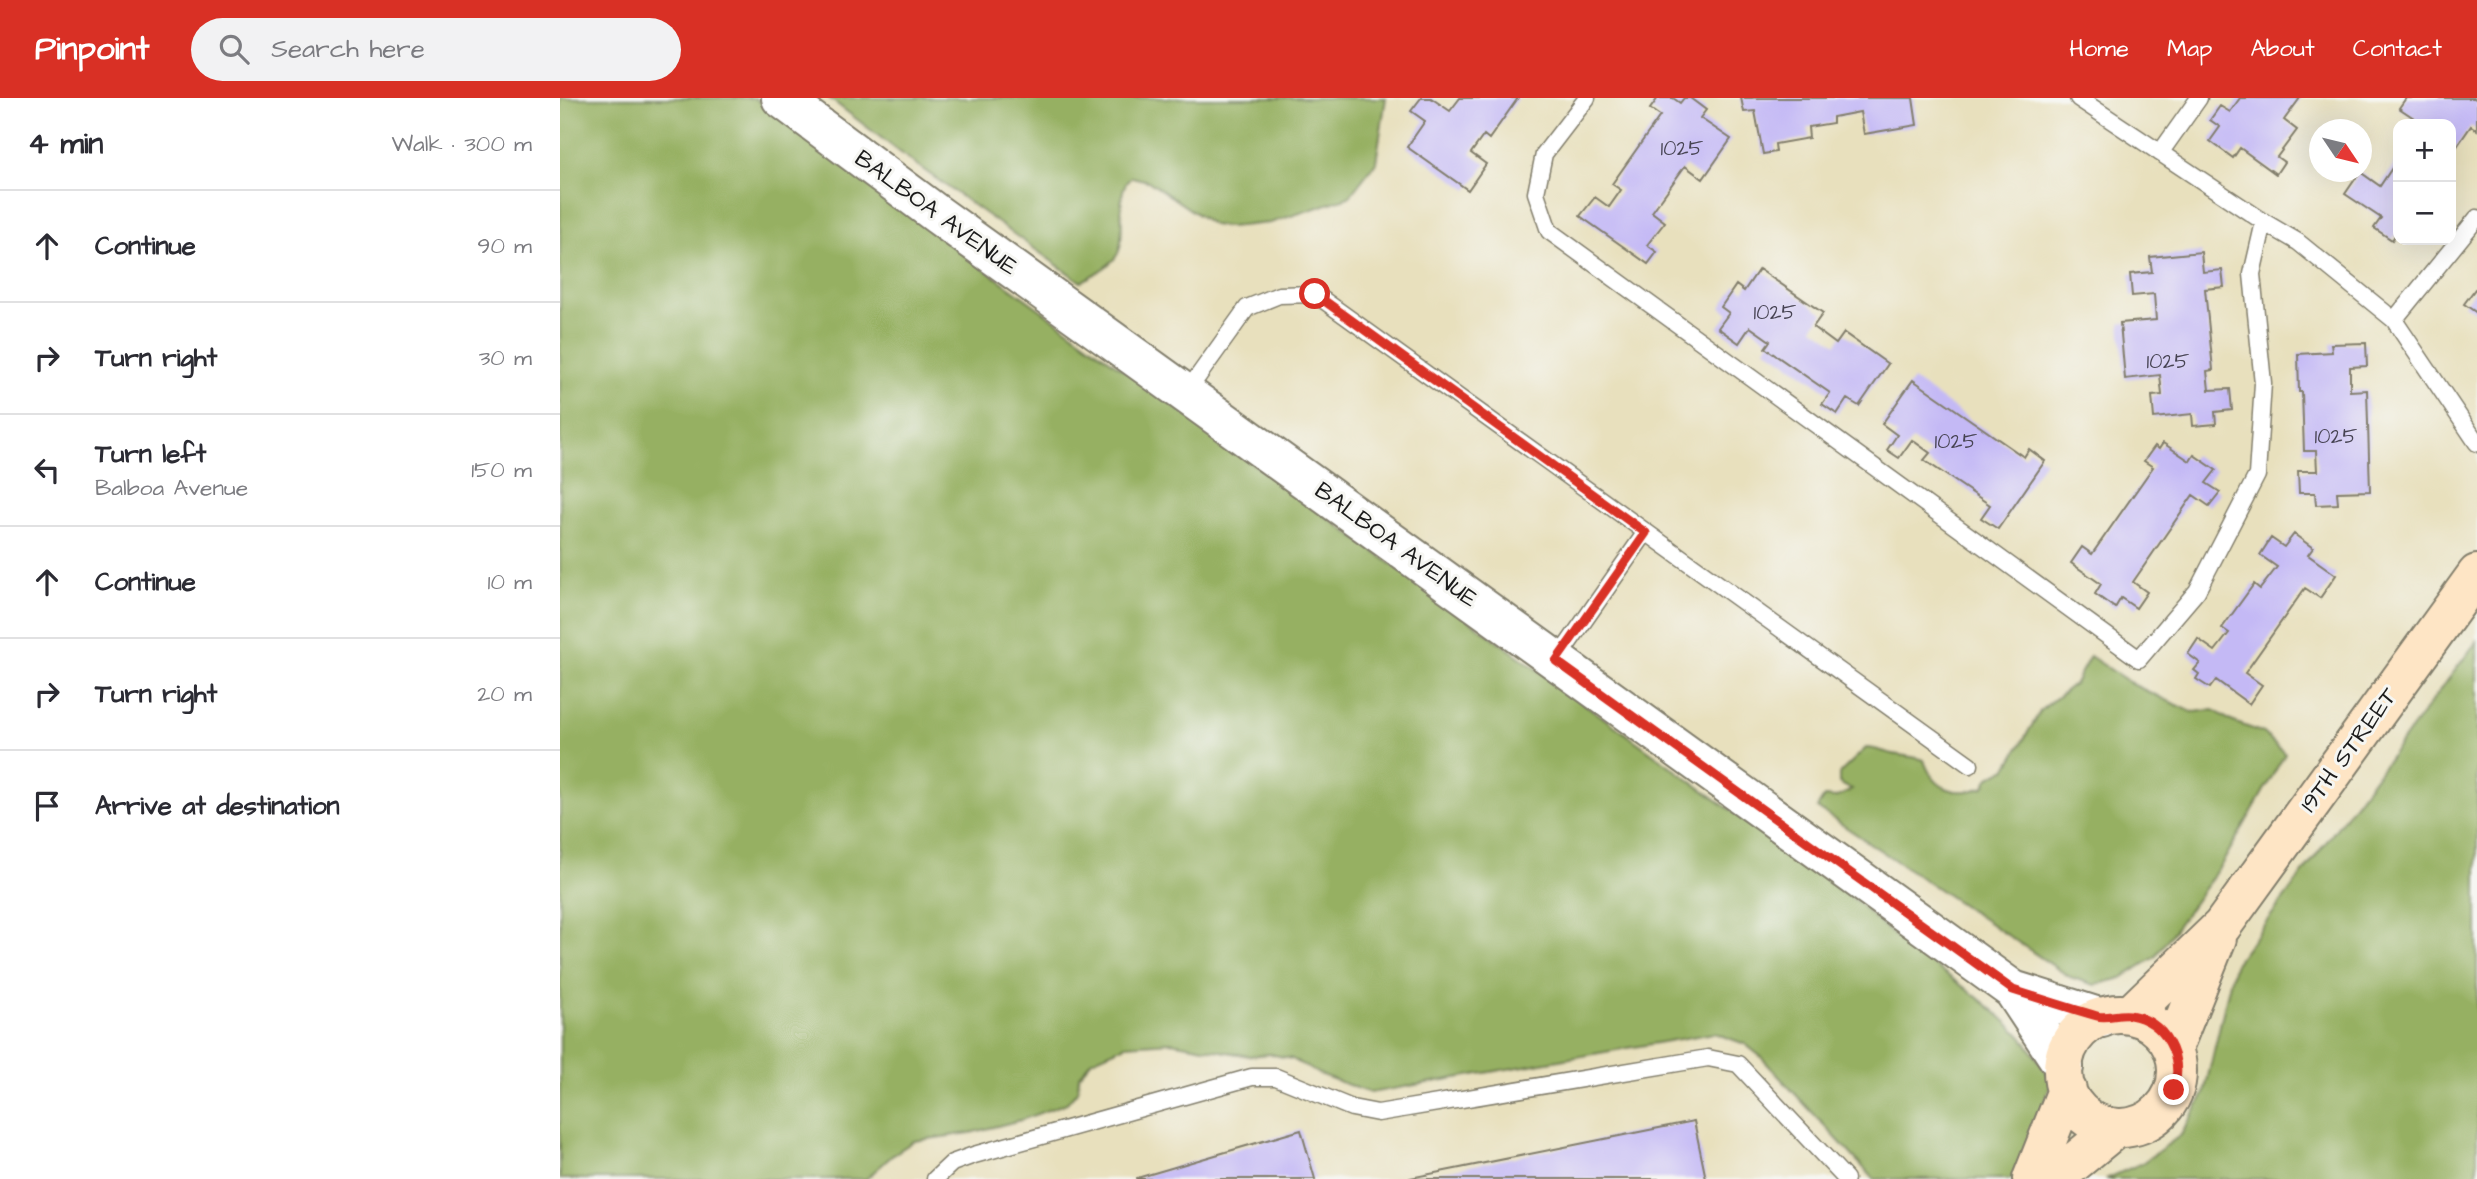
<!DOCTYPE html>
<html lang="en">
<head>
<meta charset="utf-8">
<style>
  body { margin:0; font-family:"Architects Daughter",sans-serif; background:#f2f2f3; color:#2b2b33 }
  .controls { position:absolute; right:21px; top:21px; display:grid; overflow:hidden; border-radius:14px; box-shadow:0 7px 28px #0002 }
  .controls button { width:63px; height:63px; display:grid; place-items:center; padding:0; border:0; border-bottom:2px solid #e1e1e2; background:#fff; color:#2b2b33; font:35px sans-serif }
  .compass { position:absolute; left:1749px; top:21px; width:63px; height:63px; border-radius:50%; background:#fff; box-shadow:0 7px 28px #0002; rotate:125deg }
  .stop { position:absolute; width:21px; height:21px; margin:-16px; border:5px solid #d93025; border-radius:50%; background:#fff }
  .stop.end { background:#d93025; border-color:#fff; box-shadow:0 2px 7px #0008 }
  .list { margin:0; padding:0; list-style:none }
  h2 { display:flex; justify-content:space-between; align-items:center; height:91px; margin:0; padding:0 28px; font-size:30px }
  h2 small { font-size:23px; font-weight:400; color:#7c7c81 }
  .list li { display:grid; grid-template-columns:46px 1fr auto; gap:21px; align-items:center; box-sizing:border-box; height:112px; padding:0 28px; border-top:2px solid #e1e1e2 }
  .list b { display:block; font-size:26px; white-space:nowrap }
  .list p { margin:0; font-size:23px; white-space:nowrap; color:#7c7c81 }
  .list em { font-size:23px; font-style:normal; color:#7c7c81 }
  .icon { flex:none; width:38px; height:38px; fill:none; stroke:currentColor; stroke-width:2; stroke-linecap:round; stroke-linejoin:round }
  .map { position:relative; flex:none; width:1917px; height:1081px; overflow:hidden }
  header { display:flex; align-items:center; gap:42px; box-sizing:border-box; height:98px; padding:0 35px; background:#d93025; color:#fff }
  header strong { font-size:33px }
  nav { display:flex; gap:38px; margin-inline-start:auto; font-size:24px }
  .search { width:490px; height:63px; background:#f2f2f3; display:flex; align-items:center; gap:18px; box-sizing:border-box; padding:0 24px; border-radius:38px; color:#7c7c81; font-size:26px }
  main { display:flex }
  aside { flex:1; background:#fff }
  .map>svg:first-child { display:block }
</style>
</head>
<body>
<header>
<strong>Pinpoint</strong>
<div class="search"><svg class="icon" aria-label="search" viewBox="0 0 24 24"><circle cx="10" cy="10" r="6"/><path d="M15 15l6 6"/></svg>Search here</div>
<nav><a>Home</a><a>Map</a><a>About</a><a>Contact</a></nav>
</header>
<main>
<aside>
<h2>4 min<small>Walk · 300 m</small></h2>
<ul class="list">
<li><svg class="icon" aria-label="ahead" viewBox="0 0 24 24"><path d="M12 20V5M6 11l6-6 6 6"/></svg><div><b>Continue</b></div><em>90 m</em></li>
<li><svg class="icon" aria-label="right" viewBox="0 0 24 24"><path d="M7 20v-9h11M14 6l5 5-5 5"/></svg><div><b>Turn right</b></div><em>30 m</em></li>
<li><svg class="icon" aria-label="left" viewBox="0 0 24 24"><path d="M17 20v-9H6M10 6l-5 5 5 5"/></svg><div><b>Turn left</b><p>Balboa Avenue</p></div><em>150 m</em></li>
<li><svg class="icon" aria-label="ahead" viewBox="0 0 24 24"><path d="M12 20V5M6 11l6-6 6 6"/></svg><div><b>Continue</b></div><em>10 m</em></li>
<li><svg class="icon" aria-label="right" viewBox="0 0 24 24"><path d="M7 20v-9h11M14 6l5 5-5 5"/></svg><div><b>Turn right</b></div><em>20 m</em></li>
<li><svg class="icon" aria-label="arrive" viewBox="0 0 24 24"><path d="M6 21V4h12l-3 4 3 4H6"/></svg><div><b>Arrive at destination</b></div></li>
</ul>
</aside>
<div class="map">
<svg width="1917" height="1081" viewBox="0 0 1917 1081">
  <rect width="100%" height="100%" fill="#f6f6f2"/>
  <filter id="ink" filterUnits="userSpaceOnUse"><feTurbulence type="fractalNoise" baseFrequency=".0143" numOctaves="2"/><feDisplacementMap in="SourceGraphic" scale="14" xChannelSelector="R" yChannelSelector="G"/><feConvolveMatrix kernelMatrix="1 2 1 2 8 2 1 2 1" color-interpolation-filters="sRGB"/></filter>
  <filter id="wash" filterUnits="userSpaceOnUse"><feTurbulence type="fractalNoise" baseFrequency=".00686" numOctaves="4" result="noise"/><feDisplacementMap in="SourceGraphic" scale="28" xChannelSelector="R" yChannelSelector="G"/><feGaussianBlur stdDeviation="1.57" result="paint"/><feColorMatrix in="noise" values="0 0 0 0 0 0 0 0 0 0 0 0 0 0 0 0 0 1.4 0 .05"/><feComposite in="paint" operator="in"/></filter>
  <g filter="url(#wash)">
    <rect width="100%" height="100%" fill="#e8e0bd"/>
    <path fill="#96b062" stroke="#59663f" stroke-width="2" d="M 0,0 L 195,0 L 266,56 L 1299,805 C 1346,855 1410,886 1458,935 C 1470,947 1479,964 1489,978 L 1491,986 L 1465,1057 L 1451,1081 L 1314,1081 L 1200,958 L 1185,946 L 1154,935 L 810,995 L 759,976 L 732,961 L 710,956 L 689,958 L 611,944 L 566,947 L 532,962 L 519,977 L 518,992 L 507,1005 L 461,1022 L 410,1035 L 354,1043 L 334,1056 L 306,1081 L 0,1081 Z
      M 269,0 L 826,0 L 816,64 L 789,99 L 710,125 L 669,129 L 653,127 L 588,83 L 572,79 C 553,91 567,131 559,153 C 554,167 533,176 521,184 L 354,65 Z
      M 1917,543 L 1917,1081 L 1546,1081 L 1582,1065 L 1621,1037 L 1644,996 L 1674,867 Z
      M 1530,558 L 1574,587 L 1632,614 L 1654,612 L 1671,623 L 1704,635 L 1725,656 L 1663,764 L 1595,859 L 1562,880 L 1535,887 L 1510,879 L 1257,710 L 1264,699 L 1275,700 L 1292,692 L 1279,685 L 1279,676 L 1306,650 C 1315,650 1320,653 1329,655 C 1340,658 1352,658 1364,662 C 1374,692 1395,699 1424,689 L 1429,679 L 1447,670 L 1481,612 L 1515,585 Z"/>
    <g id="blocks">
      <path fill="#c4b9f5" d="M 861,0 L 871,0 L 890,13 L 900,0 L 958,0 L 929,41 L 924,37 L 911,55 L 926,66 L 908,92 L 847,49 L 865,23 L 851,13 Z
        M 1098,0 L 1113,0 L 1120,5 L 1124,0 L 1130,0 L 1146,12 L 1140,20 L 1171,41 L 1143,81 L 1125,68 L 1092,114 L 1105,124 L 1087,147 L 1097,154 L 1088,166 L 1020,118 L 1035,99 L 1049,109 L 1061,92 L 1052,86 L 1100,18 L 1090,11 Z
        M 1181,0 L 1353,0 L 1357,27 L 1304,36 L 1300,14 L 1273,19 L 1273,25 L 1248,29 L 1249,40 L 1215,46 L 1216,54 L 1203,56 L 1195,13 L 1184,14 Z
        M 1680,0 L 1740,0 L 1724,22 L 1737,32 L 1717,59 L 1724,64 L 1716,76 L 1680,50 L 1673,60 L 1650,43 L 1660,29 L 1650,22 L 1660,8 L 1670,14 Z
        M 1846,0 L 1914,0 L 1917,2 L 1917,32 L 1911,28 L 1891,57 L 1891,26 L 1863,26 L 1839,10 Z
        M 1838,61 L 1838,133 L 1832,142 L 1814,130 L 1821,120 L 1785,96 L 1800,74 L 1820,88 Z
        M 1641,154 L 1643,174 L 1662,172 L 1664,189 L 1645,191 L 1653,272 L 1647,273 L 1649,292 L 1670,291 L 1672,312 L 1655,314 L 1656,326 L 1633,328 L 1632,316 L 1594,320 L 1592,298 L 1602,297 L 1600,277 L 1565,281 L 1560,225 L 1596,222 L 1594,196 L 1572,198 L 1570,176 L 1592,174 L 1590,159 Z
        M 1199,171 L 1263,215 L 1253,229 L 1276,246 L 1284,235 L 1328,266 L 1299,308 L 1287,301 L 1277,316 L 1262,306 L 1270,295 L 1205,250 L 1210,243 L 1190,229 L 1179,245 L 1158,230 L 1169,215 L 1161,209 L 1176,187 L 1184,193 Z
        M 1915,191 L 1917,192 L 1917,215 L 1904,206 Z
        M 1806,245 L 1807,268 L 1790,269 L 1790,293 L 1807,292 L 1810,393 L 1777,394 L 1778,406 L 1756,407 L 1755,395 L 1739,395 L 1738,373 L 1757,373 L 1756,353 L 1744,353 L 1742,294 L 1739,294 L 1738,256 L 1772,254 L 1771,246 Z
        M 1353,282 L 1464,359 L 1469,351 L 1485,363 L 1438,431 L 1421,420 L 1430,407 L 1364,362 L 1370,355 L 1352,342 L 1339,360 L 1327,352 L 1337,337 L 1322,326 Z
        M 1603,345 L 1630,363 L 1634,357 L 1656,372 L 1646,385 L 1660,394 L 1649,408 L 1633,397 L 1573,484 L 1587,494 L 1576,510 L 1561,500 L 1555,510 L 1535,496 L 1541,486 L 1511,465 L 1522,449 L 1532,456 L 1593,369 L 1584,363 L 1595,348 L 1599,351 Z
        M 1734,436 L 1753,450 L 1748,457 L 1776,477 L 1760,500 L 1745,490 L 1685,575 L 1702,587 L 1689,606 L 1656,582 L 1650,590 L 1636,581 L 1639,576 L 1634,572 L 1640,565 L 1628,556 L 1638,541 L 1655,553 L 1669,535 L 1662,530 L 1694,486 L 1700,491 L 1717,469 L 1700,457 L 1711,440 L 1724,449 Z
        M 1134,1023 L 1146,1081 L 850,1081 L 850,1080 Z
        M 741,1032 L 755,1081 L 577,1081 L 577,1080 Z"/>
    </g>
  </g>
  <g filter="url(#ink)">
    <use href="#blocks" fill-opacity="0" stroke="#827e6c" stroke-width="2"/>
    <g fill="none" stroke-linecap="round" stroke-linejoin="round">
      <g stroke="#827e6c" stroke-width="19">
        <path id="service" d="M 1027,0 L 984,56 L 976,95 L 989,133 L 1579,561 L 1637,493 L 1697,377 L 1703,285 L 1692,176 L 1704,124
          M 1518,0 L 1704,124 L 1738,144 L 1834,222 L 1917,345
          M 1600,55 L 1639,0
          M 1834,222 L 1917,120
          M 626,295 L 687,210 L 719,197 L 755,196 L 1410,667
          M 996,563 L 1086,434
          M 375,1081 L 392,1065 L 414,1057 L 692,979 L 716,979 L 792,1010 L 818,1015 L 1148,960 L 1178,966 L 1286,1081"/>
      </g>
      <g stroke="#827e6c" stroke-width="42">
        <path id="tertiary" d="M 221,0 L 378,117 L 1453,892 L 1542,920
          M 1453,892 L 1504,969"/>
      </g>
      <g stroke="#827e6c" stroke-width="42">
        <path id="secondary" d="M1503 973a57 57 0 1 1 114 0a57 57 0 1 1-114 0Z
          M 1570,917 L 1662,828 L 1917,476
          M 1613,950 L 1657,840
          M 1472,1081 L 1507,992
          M 1494,1081 L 1556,1030"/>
      </g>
      <use href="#service" stroke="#fff" stroke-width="16"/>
      <use href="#tertiary" stroke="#fff" stroke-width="38"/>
      <use href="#secondary" stroke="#fee5c5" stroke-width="38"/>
    </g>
  </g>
  <g fill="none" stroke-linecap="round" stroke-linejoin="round" filter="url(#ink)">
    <path stroke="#d93025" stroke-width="9" d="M 755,196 L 1086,435 L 996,563 L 1453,892 C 1481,901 1509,910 1537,918 C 1547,921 1559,915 1570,917 C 1605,923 1624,958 1614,992"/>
  </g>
  <g text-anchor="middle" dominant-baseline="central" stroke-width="6" stroke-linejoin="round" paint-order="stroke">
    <g font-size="21" fill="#464352">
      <text x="1122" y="50">1025</text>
      <text x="1215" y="214">1025</text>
      <text x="1608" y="263">1025</text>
      <text x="1776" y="338">1025</text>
      <text x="1396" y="343">1025</text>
    </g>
    <g font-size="24" fill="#1c1c1c" stroke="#f6f6f2">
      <text transform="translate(376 115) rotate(36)">BALBOA AVENUE</text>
      <text transform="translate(836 447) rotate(36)">BALBOA AVENUE</text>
      <text transform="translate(1789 652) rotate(-54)">19TH STREET</text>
    </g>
  </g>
</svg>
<div class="controls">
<button>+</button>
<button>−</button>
</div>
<svg class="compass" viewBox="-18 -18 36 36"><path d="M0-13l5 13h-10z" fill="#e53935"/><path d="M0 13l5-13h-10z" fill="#7c7c81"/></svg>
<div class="stop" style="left:755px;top:196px"></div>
<div class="stop end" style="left:1614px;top:992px"></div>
</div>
</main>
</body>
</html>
